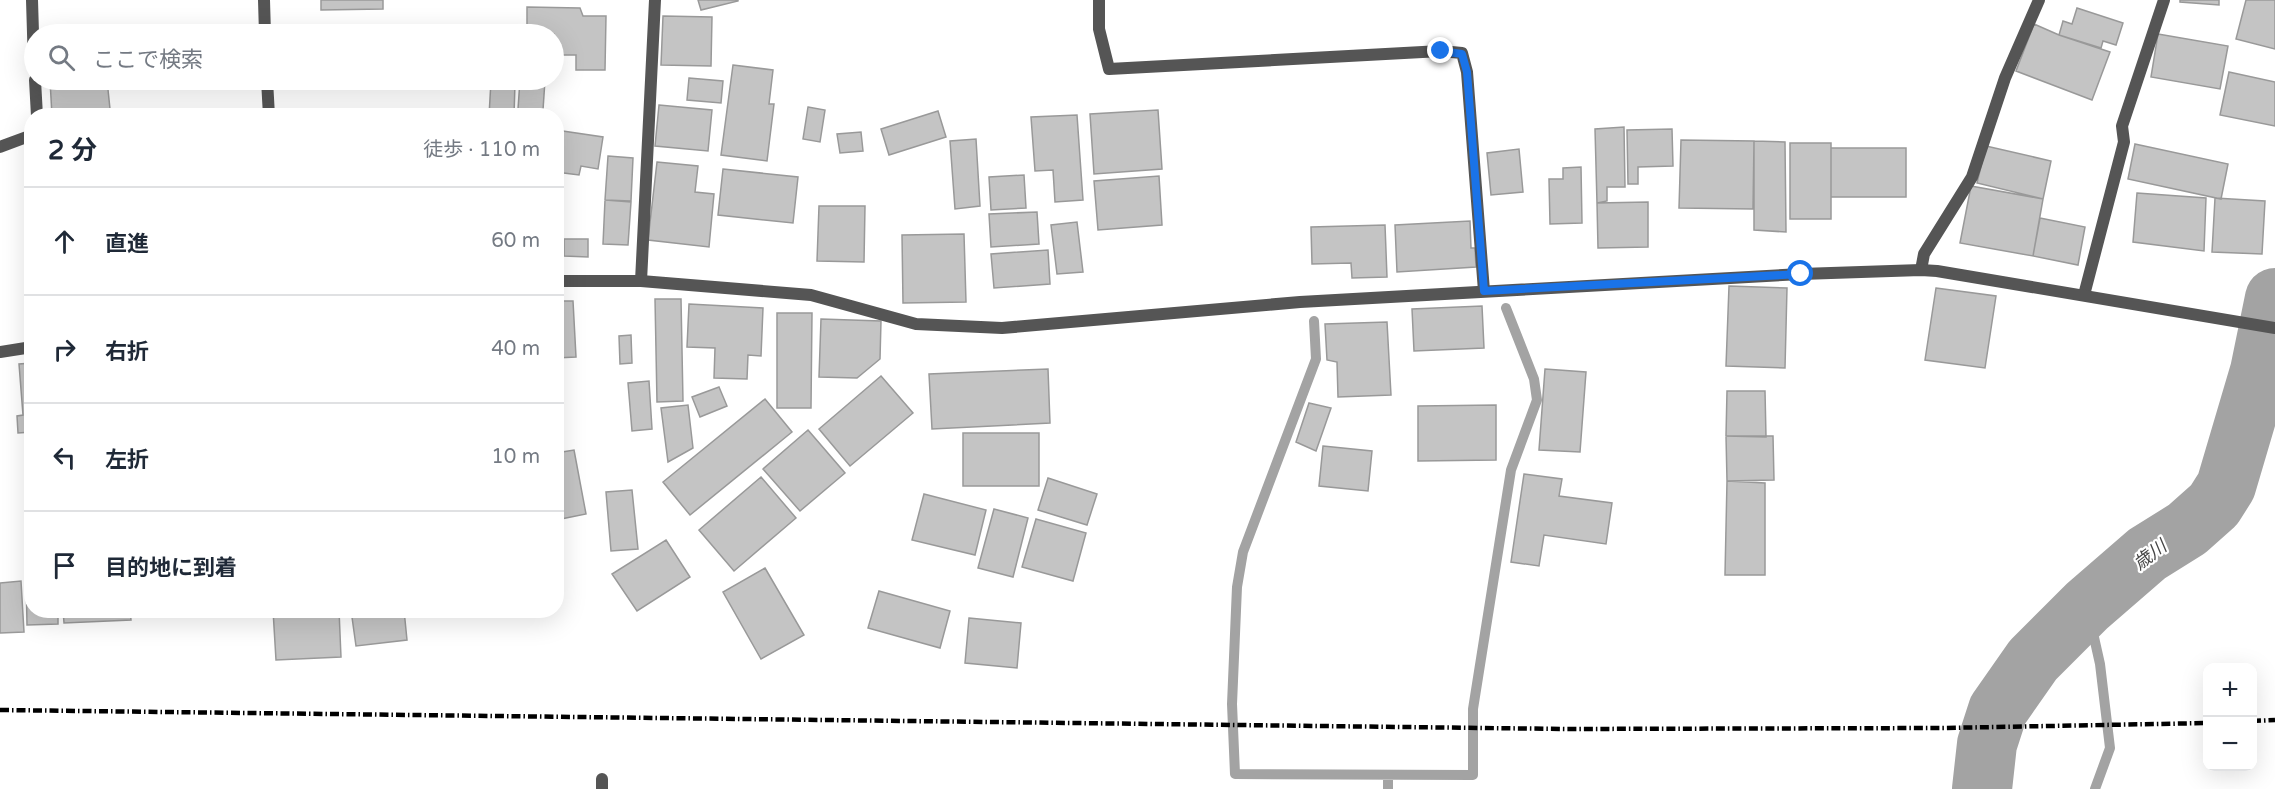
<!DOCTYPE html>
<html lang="ja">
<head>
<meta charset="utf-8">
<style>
  body { margin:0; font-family:"Varela Round","Noto Sans JP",sans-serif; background:#f6f6f7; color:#1f2937 }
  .controls { position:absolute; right:18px; bottom:18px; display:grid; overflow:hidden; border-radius:12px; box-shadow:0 6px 24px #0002 }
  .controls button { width:54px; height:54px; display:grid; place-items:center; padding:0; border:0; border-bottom:2px solid #e0e1e3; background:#fff; color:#1f2937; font:30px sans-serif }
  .stop { position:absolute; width:18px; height:18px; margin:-14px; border:4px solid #1a73e8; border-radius:50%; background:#fff }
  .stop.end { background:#1a73e8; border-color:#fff; box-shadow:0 2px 6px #0008 }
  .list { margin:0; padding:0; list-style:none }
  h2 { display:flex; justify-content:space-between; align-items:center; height:78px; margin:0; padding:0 24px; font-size:26px }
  h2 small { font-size:20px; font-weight:400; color:#747a83 }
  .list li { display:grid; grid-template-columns:39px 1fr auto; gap:18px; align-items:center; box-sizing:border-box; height:108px; padding:0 24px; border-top:2px solid #e0e1e3 }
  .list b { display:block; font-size:22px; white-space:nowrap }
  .list em { font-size:20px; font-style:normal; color:#747a83 }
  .icon { flex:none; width:33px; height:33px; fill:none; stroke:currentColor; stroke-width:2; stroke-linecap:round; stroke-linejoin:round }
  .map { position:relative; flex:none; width:2275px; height:789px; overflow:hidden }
  .search { position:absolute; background:#fff; box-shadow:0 6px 24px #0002; left:24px; top:24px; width:540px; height:66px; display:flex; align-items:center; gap:15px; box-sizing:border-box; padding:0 21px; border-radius:33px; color:#747a83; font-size:22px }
  .panel { position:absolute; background:#fff; box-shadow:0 6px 24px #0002; left:24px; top:108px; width:540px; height:510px; border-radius:24px }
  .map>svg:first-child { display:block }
</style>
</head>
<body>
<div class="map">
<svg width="2275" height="789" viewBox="0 0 2275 789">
  <rect width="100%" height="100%" fill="#fff"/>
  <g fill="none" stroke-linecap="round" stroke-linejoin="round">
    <path stroke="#a3a3a3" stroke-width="10" d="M 1314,321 L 1316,359 L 1243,552 L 1237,587 L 1232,704 L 1235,774 L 1473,775 L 1473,709 L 1511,470 L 1537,400 L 1534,379 L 1506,308
      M 2087,606 L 2100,664 L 2110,748 L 2095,789
      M 1388,776 L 1388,789"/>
    <path stroke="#a3a3a3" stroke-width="60" d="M 1982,789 L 1987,744 L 1998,710 L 2033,660 L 2087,606 L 2147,554 L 2187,529 L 2214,505 L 2226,486 L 2260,371 L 2275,298"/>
  </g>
  <path fill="#c4c4c4" stroke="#999" stroke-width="1.5" d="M 321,0 L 383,0 L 383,9 L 321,10 Z
    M 698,0 L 738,0 L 738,1 L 701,10 Z
    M 2180,0 L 2219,0 L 2219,5 L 2180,2 Z
    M 2246,0 L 2275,0 L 2275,49 L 2236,39 Z
    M 527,7 L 580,8 L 583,16 L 606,16 L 605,70 L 576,70 L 576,55 L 554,55 L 554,34 L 527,34 Z
    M 2077,8 L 2123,23 L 2116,45 L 2103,41 L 2101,48 L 2059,35 L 2063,21 L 2072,24 Z
    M 663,16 L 712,17 L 711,66 L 661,65 Z
    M 2034,24 L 2059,35 L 2110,52 L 2092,100 L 2016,71 Z
    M 2158,34 L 2228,46 L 2220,89 L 2151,77 Z
    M 733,65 L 773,70 L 769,104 L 774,104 L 767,161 L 721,155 Z
    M 2229,72 L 2275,82 L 2275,126 L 2220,115 Z
    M 689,78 L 723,81 L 721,103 L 687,100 Z
    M 50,80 L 107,80 L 110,109 L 78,111 L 78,116 L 52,116 Z
    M 520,80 L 545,80 L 543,110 L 518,109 Z
    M 491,81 L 515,83 L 514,116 L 489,116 Z
    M 659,105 L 712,110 L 708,151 L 655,146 Z
    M 808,107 L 825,110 L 820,142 L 803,139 Z
    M 313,109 L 314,116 L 282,116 L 282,110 Z
    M 1158,110 L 1162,169 L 1094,174 L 1090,114 Z
    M 938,111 L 946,137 L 889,155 L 881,129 Z
    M 1077,115 L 1083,200 L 1055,202 L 1053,170 L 1035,171 L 1031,117 Z
    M 1624,127 L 1625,187 L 1607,187 L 1607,201 L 1597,203 L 1595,129 Z
    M 1672,129 L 1673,166 L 1638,167 L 1638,184 L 1628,184 L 1627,130 Z
    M 556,130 L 603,137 L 598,169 L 581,166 L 579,175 L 556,172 Z
    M 861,132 L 863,151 L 840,153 L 837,134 Z
    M 976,139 L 980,206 L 955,209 L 950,141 Z
    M 1681,140 L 1754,141 L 1753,209 L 1679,208 Z
    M 1754,141 L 1785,142 L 1786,232 L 1754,230 Z
    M 1790,143 L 1831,143 L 1831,219 L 1790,219 Z
    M 2135,144 L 2228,164 L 2221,199 L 2128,179 Z
    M 1986,146 L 2051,161 L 2043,199 L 1977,183 Z
    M 1831,148 L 1906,148 L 1906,197 L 1831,197 Z
    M 1519,149 L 1523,192 L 1491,195 L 1487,153 Z
    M 608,156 L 633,158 L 631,201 L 605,200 Z
    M 657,162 L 698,166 L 695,192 L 714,194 L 709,247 L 648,240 Z
    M 1581,167 L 1582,223 L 1550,224 L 1549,179 L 1563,179 L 1563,168 Z
    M 723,169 L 798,177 L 793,223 L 718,215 Z
    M 1024,175 L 1026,208 L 991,210 L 989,177 Z
    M 1159,176 L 1162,225 L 1098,230 L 1094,181 Z
    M 1971,186 L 2043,199 L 2033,256 L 1960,243 Z
    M 2137,193 L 2206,198 L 2204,251 L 2133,242 Z
    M 2215,198 L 2265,201 L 2262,254 L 2212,252 Z
    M 605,200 L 631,202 L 628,245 L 603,244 Z
    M 1648,202 L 1648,247 L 1598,248 L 1597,203 Z
    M 819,206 L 865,206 L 864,262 L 817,261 Z
    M 1037,212 L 1039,244 L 991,247 L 989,214 Z
    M 2040,218 L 2085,227 L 2078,265 L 2033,256 Z
    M 1470,221 L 1471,248 L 1475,248 L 1476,267 L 1397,272 L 1395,225 Z
    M 1077,222 L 1083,272 L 1057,274 L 1051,225 Z
    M 1385,225 L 1387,277 L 1352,278 L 1351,263 L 1312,264 L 1311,227 Z
    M 964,234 L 966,302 L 903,303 L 902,235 Z
    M 564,239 L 588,239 L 588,257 L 564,256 Z
    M 1048,250 L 1050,284 L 994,288 L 991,254 Z
    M 1729,286 L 1787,288 L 1785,368 L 1726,366 Z
    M 1936,288 L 1996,296 L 1985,368 L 1925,360 Z
    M 655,299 L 681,299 L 683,401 L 657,402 Z
    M 556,301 L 573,301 L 576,357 L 556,358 Z
    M 689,304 L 763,308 L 761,356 L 748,355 L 747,379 L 714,378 L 715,348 L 687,347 Z
    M 1482,306 L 1484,348 L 1414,351 L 1412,309 Z
    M 777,313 L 812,313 L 811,408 L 777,408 Z
    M 821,319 L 881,321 L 880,359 L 857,378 L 819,377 Z
    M 1387,322 L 1391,395 L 1338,397 L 1337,362 L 1327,360 L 1325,324 Z
    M 631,335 L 632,363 L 620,364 L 619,336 Z
    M 32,363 L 32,432 L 18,433 L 17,416 L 23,415 L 19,364 Z
    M 1048,369 L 1050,423 L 932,429 L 929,374 Z
    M 1545,369 L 1586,372 L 1580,452 L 1539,450 Z
    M 881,376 L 913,413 L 850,466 L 819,429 Z
    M 649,381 L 652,429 L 632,431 L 628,383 Z
    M 719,387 L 727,406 L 700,417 L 692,397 Z
    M 1727,391 L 1765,391 L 1766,437 L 1726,436 Z
    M 765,399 L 792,432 L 690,515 L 663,482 Z
    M 1309,403 L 1331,408 L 1316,451 L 1296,442 Z
    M 688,405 L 693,448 L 668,462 L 661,408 Z
    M 1496,405 L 1496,460 L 1418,461 L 1418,406 Z
    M 808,430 L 845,473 L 800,511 L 763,469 Z
    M 963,433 L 1039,433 L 1039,486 L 963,486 Z
    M 1726,436 L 1773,436 L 1774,480 L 1727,481 Z
    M 1323,446 L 1372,451 L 1368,491 L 1319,486 Z
    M 574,450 L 586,514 L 556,520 L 556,453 Z
    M 1524,474 L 1562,479 L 1559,496 L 1612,503 L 1606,544 L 1544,535 L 1539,566 L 1511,562 Z
    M 761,477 L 796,518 L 734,571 L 699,530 Z
    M 1048,478 L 1097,494 L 1087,525 L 1038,510 Z
    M 1727,481 L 1765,483 L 1765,575 L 1725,575 Z
    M 632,490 L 638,549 L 611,551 L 606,492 Z
    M 924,494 L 986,510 L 975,555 L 912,540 Z
    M 994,509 L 1028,518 L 1013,577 L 978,568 Z
    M 1036,519 L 1086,533 L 1073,581 L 1022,567 Z
    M 666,540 L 690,577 L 637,611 L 612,574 Z
    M 765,568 L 804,635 L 761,659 L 723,592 Z
    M 26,573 L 32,573 L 32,610 L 58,610 L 58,624 L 27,625 Z
    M 21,581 L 24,632 L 0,633 L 0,583 Z
    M 879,591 L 950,611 L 940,648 L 868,628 Z
    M 63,610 L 130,610 L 131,620 L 64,623 Z
    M 273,610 L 339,610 L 341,657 L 276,660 Z
    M 351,610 L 404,610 L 407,640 L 356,646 Z
    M 969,618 L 1021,623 L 1017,668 L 965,663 Z"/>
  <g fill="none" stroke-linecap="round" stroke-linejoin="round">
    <path stroke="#555" stroke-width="12" d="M 32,0 L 34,66
      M 1099,0 L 1099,29 L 1109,69 L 1441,51 L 1462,53 L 1467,72 L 1484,291
      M 35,80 L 37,116
      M 0,147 L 32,135
      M 1921,270 L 1924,254 L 1972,177 L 2005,78 L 2039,0
      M 641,281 L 655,0
      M 2084,295 L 2124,142 L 2122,126 L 2164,0
      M 602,779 L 602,789"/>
    <path stroke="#555" stroke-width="12" d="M 264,0 L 265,34
      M 267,80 L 269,116
      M 556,281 L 641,281 L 811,295 L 916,324 L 1002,328 L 1300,302 L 1801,274 L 1921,270 L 1937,271 L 2275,328
      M 0,352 L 32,347"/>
    <path stroke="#000" stroke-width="4.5" stroke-dasharray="9 3 1.5 3" stroke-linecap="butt" d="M 0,710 L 1566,729 L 1943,728 L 2208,723
      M 2252,721 L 2275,720"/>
  </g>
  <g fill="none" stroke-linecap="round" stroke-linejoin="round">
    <path stroke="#1a73e8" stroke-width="8" d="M 1441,51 L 1462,54 L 1467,72 L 1484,291 L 1801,274"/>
  </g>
  <g text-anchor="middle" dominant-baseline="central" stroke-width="4.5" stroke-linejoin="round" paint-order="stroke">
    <g font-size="18" font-style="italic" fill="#444" stroke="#fff">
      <text transform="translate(2150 555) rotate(-37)">歳川</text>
    </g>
  </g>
</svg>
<div class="controls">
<button>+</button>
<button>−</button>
</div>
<div class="stop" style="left:1801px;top:274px"></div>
<div class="stop end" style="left:1441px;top:51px"></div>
<div class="search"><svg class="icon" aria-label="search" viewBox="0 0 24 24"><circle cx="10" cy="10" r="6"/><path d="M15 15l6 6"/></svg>ここで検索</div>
<section class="panel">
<h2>2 分<small>徒歩 · 110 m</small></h2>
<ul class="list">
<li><svg class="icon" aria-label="ahead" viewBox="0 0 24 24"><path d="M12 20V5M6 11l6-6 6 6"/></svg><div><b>直進</b></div><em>60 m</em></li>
<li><svg class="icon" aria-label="right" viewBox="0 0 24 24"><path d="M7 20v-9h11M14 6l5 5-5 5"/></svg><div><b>右折</b></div><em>40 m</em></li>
<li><svg class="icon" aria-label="left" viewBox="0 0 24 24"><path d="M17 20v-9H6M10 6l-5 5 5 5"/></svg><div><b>左折</b></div><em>10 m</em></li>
<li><svg class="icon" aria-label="arrive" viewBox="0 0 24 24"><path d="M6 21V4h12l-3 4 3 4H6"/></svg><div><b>目的地に到着</b></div></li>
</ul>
</section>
</div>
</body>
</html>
